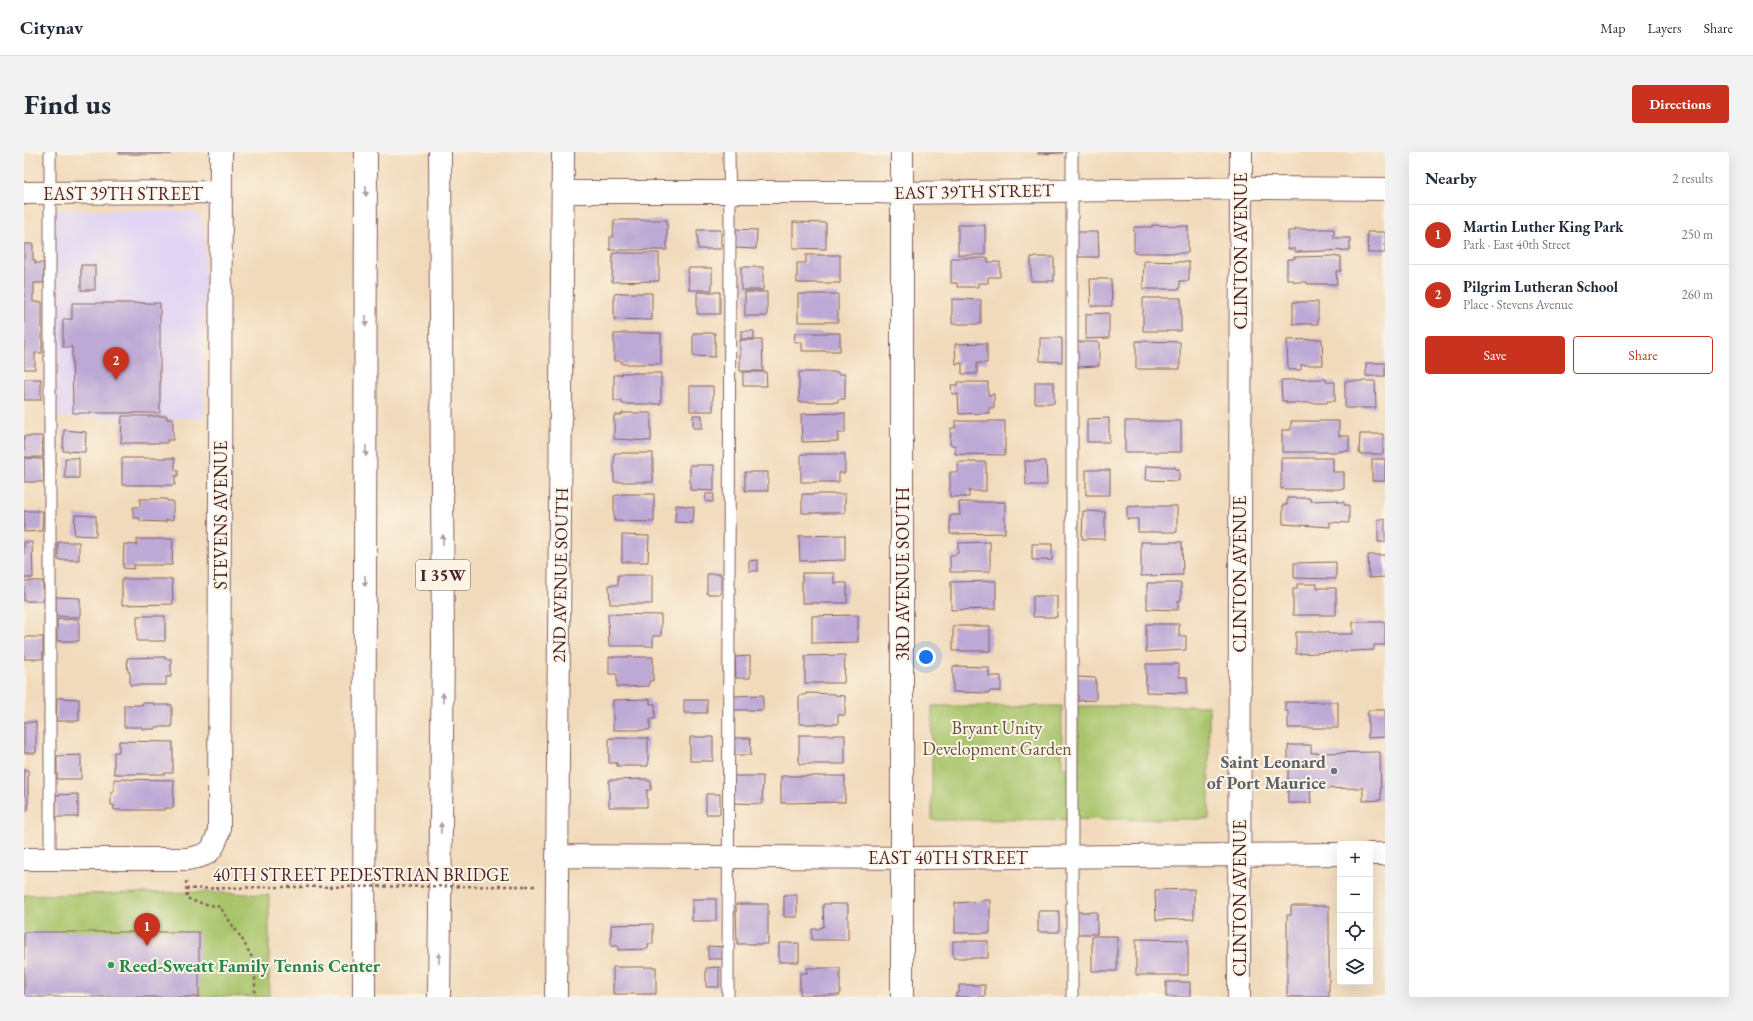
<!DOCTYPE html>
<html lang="en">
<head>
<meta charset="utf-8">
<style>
  body { margin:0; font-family:"EB Garamond",serif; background:#f2f2f3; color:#1f2937 }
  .controls { position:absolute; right:12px; bottom:12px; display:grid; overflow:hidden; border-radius:4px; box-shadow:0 4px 16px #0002 }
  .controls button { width:36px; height:36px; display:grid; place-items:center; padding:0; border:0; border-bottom:1px solid #e0e1e3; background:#fff; color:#1f2937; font:20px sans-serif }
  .you { position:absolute; left:902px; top:505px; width:14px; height:14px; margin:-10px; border:3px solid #fff; border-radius:50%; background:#1a73e8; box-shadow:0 0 0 6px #1a73e833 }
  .badge { display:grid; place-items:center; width:26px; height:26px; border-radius:50%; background:#c8321e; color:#fff; font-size:13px; font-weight:700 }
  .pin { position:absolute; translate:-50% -33px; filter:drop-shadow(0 1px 2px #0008) }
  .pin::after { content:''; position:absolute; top:21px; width:14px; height:12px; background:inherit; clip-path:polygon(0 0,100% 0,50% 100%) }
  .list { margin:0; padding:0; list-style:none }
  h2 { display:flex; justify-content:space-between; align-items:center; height:52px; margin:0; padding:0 16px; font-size:17px }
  h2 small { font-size:13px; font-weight:400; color:#747a83 }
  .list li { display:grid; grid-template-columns:26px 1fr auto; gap:12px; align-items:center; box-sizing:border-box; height:60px; padding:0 16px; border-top:1px solid #e0e1e3 }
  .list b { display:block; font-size:15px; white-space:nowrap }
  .list p { margin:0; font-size:13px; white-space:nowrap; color:#747a83 }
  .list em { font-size:13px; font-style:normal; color:#747a83 }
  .actions { display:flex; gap:8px; padding:12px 16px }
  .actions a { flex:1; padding:9px 0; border:1px solid #c8321e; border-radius:4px; text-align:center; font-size:14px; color:#c8321e }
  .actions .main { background:#c8321e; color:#fff }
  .icon { flex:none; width:22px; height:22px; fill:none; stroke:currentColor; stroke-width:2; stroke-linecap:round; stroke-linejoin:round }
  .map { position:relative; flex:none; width:1361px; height:845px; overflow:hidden; border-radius:4px }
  header { display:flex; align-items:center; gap:24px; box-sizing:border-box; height:56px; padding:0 20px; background:#fff; border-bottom:1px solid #e0e1e3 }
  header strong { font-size:19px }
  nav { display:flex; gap:22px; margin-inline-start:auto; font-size:14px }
  .intro { display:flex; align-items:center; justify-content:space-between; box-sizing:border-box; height:96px; padding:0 24px }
  h1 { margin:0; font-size:28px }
  .button { padding:10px 18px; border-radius:4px; background:#c8321e; color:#fff; font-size:14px; font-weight:700 }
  main { display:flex; gap:24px; padding:0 24px }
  aside { flex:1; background:#fff; border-radius:4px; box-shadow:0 4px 16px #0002 }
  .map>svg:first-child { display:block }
</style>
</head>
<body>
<header>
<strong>Citynav</strong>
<nav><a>Map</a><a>Layers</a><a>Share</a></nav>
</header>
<div class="intro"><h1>Find us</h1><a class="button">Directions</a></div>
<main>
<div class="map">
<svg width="1361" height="845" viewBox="0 0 1361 845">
  <rect width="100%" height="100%" fill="#fcf5e5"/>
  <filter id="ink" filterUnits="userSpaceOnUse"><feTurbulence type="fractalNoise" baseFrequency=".025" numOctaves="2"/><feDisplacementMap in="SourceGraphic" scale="8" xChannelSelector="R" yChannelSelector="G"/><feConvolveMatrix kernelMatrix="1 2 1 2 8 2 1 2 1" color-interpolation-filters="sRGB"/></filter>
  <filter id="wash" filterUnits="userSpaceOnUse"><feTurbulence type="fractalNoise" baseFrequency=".012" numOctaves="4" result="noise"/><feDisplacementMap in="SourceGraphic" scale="16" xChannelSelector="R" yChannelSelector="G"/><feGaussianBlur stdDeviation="0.9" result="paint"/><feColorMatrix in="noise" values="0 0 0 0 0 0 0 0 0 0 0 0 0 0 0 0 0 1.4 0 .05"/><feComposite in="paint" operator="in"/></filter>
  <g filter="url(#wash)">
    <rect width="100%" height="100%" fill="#f1dabb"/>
    <path fill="#e1d4f4" d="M 30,58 L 167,59 L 175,62 L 181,75 L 180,266 L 31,265 Z"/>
    <path fill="#a8c46b" stroke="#79724b" d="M 908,554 L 1038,554 L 1038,616 L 1054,616 L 1054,554 L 1185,554 L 1185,667 L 908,668 Z
      M 180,740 L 245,743 L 245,845 L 0,845 L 0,743 Z"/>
    <g id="blocks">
      <path fill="#bda9d6" d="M 95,0 L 147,0 L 147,2 L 95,2 Z
        M 1014,0 L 1039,0 L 1039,1 L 1014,2 Z
        M 590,68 L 643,68 L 643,98 L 586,98 L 586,85 L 589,85 Z
        M 769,70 L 802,71 L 802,97 L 769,96 Z
        M 934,73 L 961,73 L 961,103 L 934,103 Z
        M 1128,73 L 1164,74 L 1164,101 L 1110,101 L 1110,75 L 1128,75 Z
        M 710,77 L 733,78 L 732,97 L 710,96 Z
        M 1271,77 L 1310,77 L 1310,86 L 1326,86 L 1326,98 L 1271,100 L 1271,97 L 1264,97 L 1264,79 L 1271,79 Z
        M 673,78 L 697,78 L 697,97 L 674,97 Z
        M 1052,80 L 1074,80 L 1075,105 L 1052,105 Z
        M 1343,80 L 1361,80 L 1361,101 L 1344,101 Z
        M 0,92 L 9,92 L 9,108 L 11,108 L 11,111 L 20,111 L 20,131 L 10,131 L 10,142 L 9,142 L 9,150 L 18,150 L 18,201 L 11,201 L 11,217 L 0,217 Z
        M 589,101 L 635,101 L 635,129 L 588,130 Z
        M 782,103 L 816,103 L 816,131 L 773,131 L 773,111 L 782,111 Z
        M 1312,104 L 1312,105 L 1317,105 L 1317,119 L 1312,119 L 1313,132 L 1283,132 L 1283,130 L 1270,130 L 1270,128 L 1263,128 L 1263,107 L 1270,107 L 1270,105 Z
        M 1007,105 L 1030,105 L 1030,129 L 1007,129 Z
        M 927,106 L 964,106 L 964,110 L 976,110 L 976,125 L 964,125 L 964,131 L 954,131 L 954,135 L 933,135 L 933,131 L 927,131 Z
        M 1120,109 L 1165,110 L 1165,129 L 1156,129 L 1156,137 L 1119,137 Z
        M 57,113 L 71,113 L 71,138 L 57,138 Z
        M 717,115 L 739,115 L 739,138 L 717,138 Z
        M 664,116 L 688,116 L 688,138 L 665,138 Z
        M 1066,127 L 1087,127 L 1088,154 L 1067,154 Z
        M 673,140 L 696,140 L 696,162 L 673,162 Z
        M 721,140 L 743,140 L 743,164 L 721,164 Z
        M 598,141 L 628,141 L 628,168 L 590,167 L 590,142 Z
        M 774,142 L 814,142 L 814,170 L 774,170 Z
        M 1119,146 L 1157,146 L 1157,179 L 1119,179 Z
        M 928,147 L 957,148 L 957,172 L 928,172 Z
        M 1269,150 L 1294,150 L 1294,172 L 1269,172 Z
        M 48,151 L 136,151 L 136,261 L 49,261 L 48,195 L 39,195 L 39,167 L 48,167 Z
        M 1085,161 L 1085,186 L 1062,187 L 1062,162 Z
        M 717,179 L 730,179 L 730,187 L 717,187 Z
        M 598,181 L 637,181 L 637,212 L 598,212 L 598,209 L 590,209 L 590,182 L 598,182 Z
        M 669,181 L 691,181 L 691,205 L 669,204 Z
        M 771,181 L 816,181 L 816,199 L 778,199 L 778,190 L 770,190 Z
        M 1016,186 L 1038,186 L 1038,210 L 1016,209 Z
        M 1298,187 L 1299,213 L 1277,213 L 1277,218 L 1264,218 L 1263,188 Z
        M 716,188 L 738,188 L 739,219 L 716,219 Z
        M 1112,189 L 1156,190 L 1156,217 L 1112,217 Z
        M 1053,190 L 1075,190 L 1075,214 L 1053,215 Z
        M 963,191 L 963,211 L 953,211 L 953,222 L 938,222 L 938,211 L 932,212 L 931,192 Z
        M 1342,211 L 1361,211 L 1361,224 L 1342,224 Z
        M 719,220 L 742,220 L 743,234 L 719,234 Z
        M 775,220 L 814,220 L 814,222 L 821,222 L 821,247 L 814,247 L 814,250 L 775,250 Z
        M 598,221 L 637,221 L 637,252 L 598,252 L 598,249 L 590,249 L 590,223 L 598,223 Z
        M 0,227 L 17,227 L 17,248 L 0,248 Z
        M 1302,227 L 1302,230 L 1311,230 L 1311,249 L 1303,249 L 1303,251 L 1262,251 L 1262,249 L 1258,249 L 1257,228 Z
        M 1321,229 L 1351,229 L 1352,256 L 1321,256 Z
        M 934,230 L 964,230 L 964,243 L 970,242 L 970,256 L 965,256 L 965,261 L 935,262 L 934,242 L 928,242 L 927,233 L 934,233 Z
        M 1011,230 L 1030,230 L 1030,251 L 1011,251 Z
        M 666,234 L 689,234 L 689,259 L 666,259 Z
        M 598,261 L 627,261 L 627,289 L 590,287 L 590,263 L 598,263 Z
        M 821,261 L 821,281 L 814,281 L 814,289 L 778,290 L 777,262 Z
        M 669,263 L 678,263 L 678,276 L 669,276 Z
        M 98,264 L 143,264 L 143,267 L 149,267 L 149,288 L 143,288 L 143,291 L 97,291 Z
        M 1085,266 L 1085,290 L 1063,290 L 1063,267 Z
        M 931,269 L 981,269 L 981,303 L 931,302 L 931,293 L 926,293 L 927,276 L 931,276 Z
        M 1101,269 L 1157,269 L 1157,300 L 1101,300 Z
        M 1267,269 L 1315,269 L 1315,284 L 1325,284 L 1325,299 L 1315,299 L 1315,300 L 1258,300 L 1258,278 L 1267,278 Z
        M 40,278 L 62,280 L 61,300 L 39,299 Z
        M 1336,282 L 1359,282 L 1359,302 L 1335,302 Z
        M 0,284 L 18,284 L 19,305 L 0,305 Z
        M 590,301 L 629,301 L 629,330 L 590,330 Z
        M 777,302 L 821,302 L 821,321 L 815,321 L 815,330 L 777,330 Z
        M 0,306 L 19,307 L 20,330 L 0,330 Z
        M 41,306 L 55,306 L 55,326 L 41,326 Z
        M 98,306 L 151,306 L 151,318 L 154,318 L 154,324 L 151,324 L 151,333 L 98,333 Z
        M 1257,306 L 1309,306 L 1309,320 L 1320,320 L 1320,337 L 1257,337 Z
        M 1348,307 L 1361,307 L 1361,329 L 1348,329 Z
        M 1001,309 L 1022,309 L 1023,333 L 1002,333 Z
        M 934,310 L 962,310 L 962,339 L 945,339 L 945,345 L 926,345 L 926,320 L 934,320 Z
        M 666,313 L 690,313 L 690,339 L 666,338 Z
        M 1122,314 L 1151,315 L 1151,317 L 1155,317 L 1155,329 L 1121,328 Z
        M 1062,318 L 1086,318 L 1086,343 L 1062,343 Z
        M 721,320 L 744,320 L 744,339 L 721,339 Z
        M 599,342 L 630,342 L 630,370 L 590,369 L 590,344 Z
        M 682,342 L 690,342 L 689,350 L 681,349 Z
        M 778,342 L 821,342 L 821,361 L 778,361 Z
        M 1263,346 L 1286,346 L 1286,349 L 1314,348 L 1314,350 L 1320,350 L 1320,353 L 1325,353 L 1325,371 L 1306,370 L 1306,375 L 1259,372 L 1259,353 L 1263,353 Z
        M 116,347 L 143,347 L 143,349 L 149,349 L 149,368 L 142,368 L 142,370 L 116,369 L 116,366 L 109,366 L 109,355 L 116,355 Z
        M 935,350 L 981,350 L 981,381 L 926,382 L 926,363 L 936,363 Z
        M 652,353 L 670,355 L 669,371 L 651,370 Z
        M 1114,354 L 1153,354 L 1153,380 L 1114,380 L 1114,367 L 1103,367 L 1103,355 Z
        M 0,359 L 19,359 L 18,379 L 0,380 Z
        M 1059,359 L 1081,360 L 1081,387 L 1058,387 Z
        M 51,363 L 72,364 L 72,384 L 50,383 Z
        M 1354,367 L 1361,367 L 1361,390 L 1354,390 Z
        M 598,383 L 625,384 L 624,410 L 598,410 Z
        M 821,383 L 821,408 L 776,409 L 775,384 Z
        M 113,387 L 149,387 L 148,413 L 110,413 L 110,417 L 99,416 L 100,392 L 113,393 Z
        M 0,390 L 8,390 L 9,426 L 0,426 Z
        M 34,390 L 55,390 L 55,408 L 34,408 Z
        M 966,390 L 966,420 L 926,420 L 926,403 L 932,403 L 932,401 L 934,401 L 934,391 Z
        M 1117,390 L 1158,390 L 1159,423 L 1117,424 Z
        M 1008,392 L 1028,392 L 1028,408 L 1008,408 Z
        M 1344,403 L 1361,403 L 1361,425 L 1345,426 Z
        M 734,408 L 734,419 L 725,419 L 725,409 Z
        M 1312,410 L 1312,427 L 1270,426 L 1270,411 Z
        M 778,421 L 810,421 L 810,431 L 823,431 L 823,451 L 778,451 Z
        M 683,422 L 697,422 L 697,442 L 683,442 Z
        M 594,423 L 628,423 L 628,452 L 586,452 L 585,433 L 594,433 Z
        M 98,427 L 148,427 L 149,452 L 98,453 Z
        M 0,429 L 19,429 L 19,449 L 0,449 Z
        M 972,429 L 972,457 L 927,458 L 927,430 Z
        M 1123,431 L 1157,431 L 1157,449 L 1154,449 L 1154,458 L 1123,457 Z
        M 1273,432 L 1293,432 L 1293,436 L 1312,436 L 1312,463 L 1269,463 L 1269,437 L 1273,437 Z
        M 1009,444 L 1033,444 L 1033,465 L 1009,465 Z
        M 32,445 L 56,446 L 56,465 L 32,464 Z
        M 584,462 L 637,463 L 637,484 L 629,484 L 629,494 L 585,494 Z
        M 834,463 L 834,490 L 788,491 L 788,464 Z
        M 113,464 L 141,464 L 141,489 L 113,489 Z
        M 33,467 L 55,467 L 55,489 L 33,489 Z
        M 1329,470 L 1361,470 L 1361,493 L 1350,493 L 1350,498 L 1272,502 L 1272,480 L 1304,480 L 1304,482 L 1329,482 Z
        M 1122,472 L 1155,472 L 1155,484 L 1162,484 L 1162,498 L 1122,500 Z
        M 929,474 L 966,474 L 966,499 L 929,499 Z
        M 0,485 L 19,485 L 19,507 L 0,507 Z
        M 821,503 L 820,531 L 781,531 L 781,504 Z
        M 726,504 L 726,526 L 712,526 L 711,505 Z
        M 141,505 L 141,507 L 147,507 L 147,525 L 142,525 L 142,533 L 106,533 L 106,520 L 104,520 L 103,506 Z
        M 585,505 L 629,505 L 629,529 L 625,529 L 625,534 L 593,535 L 593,522 L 585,522 Z
        M 1122,512 L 1155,512 L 1155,525 L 1163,525 L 1163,541 L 1122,540 Z
        M 929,514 L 965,515 L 965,524 L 977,524 L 977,539 L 965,539 L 965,541 L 929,540 Z
        M 1053,525 L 1072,526 L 1072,548 L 1052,549 Z
        M 782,541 L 811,542 L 811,543 L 821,544 L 821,563 L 814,563 L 814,572 L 775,572 L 775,543 L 782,543 Z
        M 739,543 L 739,558 L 710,558 L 710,544 Z
        M 33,546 L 55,547 L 55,569 L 32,569 Z
        M 626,547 L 626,552 L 631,552 L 631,567 L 626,567 L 626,578 L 589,578 L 589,548 Z
        M 660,548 L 683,548 L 683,561 L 660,561 Z
        M 1261,550 L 1314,550 L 1314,576 L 1264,576 L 1264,559 L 1261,559 Z
        M 118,551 L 130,551 L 130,553 L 148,553 L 148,575 L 131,575 L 131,577 L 118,577 L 118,575 L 100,575 L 100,553 L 118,553 Z
        M 1344,558 L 1361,558 L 1361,585 L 1344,586 Z
        M 0,570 L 12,570 L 12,601 L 0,601 Z
        M 775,583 L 821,583 L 821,612 L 775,612 Z
        M 666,585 L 689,585 L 689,609 L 666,609 Z
        M 585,586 L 624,586 L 624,614 L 593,614 L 593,611 L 585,611 Z
        M 710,586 L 726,586 L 727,603 L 711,603 Z
        M 95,589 L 149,590 L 149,621 L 141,621 L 141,622 L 90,622 L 90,600 L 95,600 Z
        M 1264,593 L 1287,593 L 1287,601 L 1356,600 L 1357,648 L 1339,649 L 1339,636 L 1286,637 L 1287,651 L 1264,651 Z
        M 57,603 L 57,627 L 33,627 L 33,604 Z
        M 0,618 L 4,618 L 4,659 L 0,659 Z
        M 710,624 L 739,624 L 738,652 L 710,651 Z
        M 757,624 L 821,624 L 821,650 L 757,651 Z
        M 90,627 L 150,628 L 149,656 L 141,656 L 141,658 L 90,658 L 90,653 L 87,653 L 87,640 L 90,640 Z
        M 623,627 L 623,629 L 627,629 L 627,638 L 623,638 L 623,655 L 585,655 L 585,628 Z
        M 54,642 L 54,665 L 32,665 L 32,643 Z
        M 682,642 L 696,642 L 696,662 L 682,662 Z
        M 1170,737 L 1170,767 L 1132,768 L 1131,738 Z
        M 760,743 L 773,743 L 773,765 L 760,765 Z
        M 668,747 L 692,747 L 692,769 L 668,769 Z
        M 959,748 L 966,748 L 966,781 L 931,781 L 931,751 L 959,749 Z
        M 712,752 L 744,752 L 744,792 L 713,792 Z
        M 799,752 L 824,752 L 824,788 L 788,788 L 788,777 L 794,777 L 800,774 Z
        M 1267,754 L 1305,754 L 1305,845 L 1263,845 L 1263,763 L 1267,763 Z
        M 1014,759 L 1035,759 L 1035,780 L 1014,780 Z
        M 1053,760 L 1073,760 L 1073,782 L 1053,782 Z
        M 629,772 L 629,792 L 624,792 L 624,797 L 594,798 L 594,794 L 587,794 L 587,773 Z
        M 0,780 L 175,780 L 175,845 L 0,845 Z
        M 1068,784 L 1093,784 L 1093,819 L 1068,819 Z
        M 1112,787 L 1164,788 L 1164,823 L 1112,823 Z
        M 929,789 L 964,789 L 964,806 L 929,806 Z
        M 755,791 L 775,791 L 775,810 L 755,810 Z
        M 684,794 L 700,795 L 700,807 L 684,807 Z
        M 589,815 L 632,815 L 632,842 L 589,842 Z
        M 695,815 L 695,835 L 682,835 L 682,816 Z
        M 783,816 L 816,816 L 816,843 L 776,843 L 776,821 L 783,821 Z
        M 1142,830 L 1166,830 L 1166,845 L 1142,845 Z
        M 935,833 L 961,833 L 961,845 L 932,845 L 932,841 L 935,841 Z"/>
    </g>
  </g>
  <g filter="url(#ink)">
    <use href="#blocks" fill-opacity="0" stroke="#84605d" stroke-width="1"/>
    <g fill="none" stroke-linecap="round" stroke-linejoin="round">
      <g stroke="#84605d" stroke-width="13">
        <path id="service" d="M 1048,0 L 1048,845
          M 26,707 L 26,0
          M 704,845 L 706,64 L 705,0"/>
      </g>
      <g stroke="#84605d" stroke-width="24">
        <path id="minor" d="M 539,40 L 853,40 L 879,41 L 1238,36 L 1361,37
          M 0,41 L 197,40
          M 1346,702 L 1361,702
          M 533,704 L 898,706 L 1316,702
          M 0,707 L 163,707 C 186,703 188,701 195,679 L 197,0
          M 532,845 L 539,0
          M 878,845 L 878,0
          M 1215,845 L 1217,0"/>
      </g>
      <g stroke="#84605d" stroke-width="24">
        <path id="motorway" d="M 340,845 L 342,0
          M 415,845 L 419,495 L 416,0"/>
      </g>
      <path stroke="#84605d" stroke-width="2.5" stroke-dasharray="3 3" stroke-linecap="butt" d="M 162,729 L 163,746 L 172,750 L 196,755 L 218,787 L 231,811 L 231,845
        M 502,734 L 511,734
        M 162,737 L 246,735"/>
      <use href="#service" stroke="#fff" stroke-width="11"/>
      <use href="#minor" stroke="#fff" stroke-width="22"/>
      <use href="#motorway" stroke="#fff" stroke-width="22"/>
      <path stroke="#84605d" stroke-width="2.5" stroke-dasharray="3 3" stroke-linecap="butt" d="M 246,735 L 502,734"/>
    </g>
    <defs><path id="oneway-solid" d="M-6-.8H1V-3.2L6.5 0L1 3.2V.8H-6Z"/></defs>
    <g fill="#ae9aa0">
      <use href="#oneway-solid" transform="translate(342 39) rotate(90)"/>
      <use href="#oneway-solid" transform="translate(342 169) rotate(90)"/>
      <use href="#oneway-solid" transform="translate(342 299) rotate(90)"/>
      <use href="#oneway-solid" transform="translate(419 388) rotate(-90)"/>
      <use href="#oneway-solid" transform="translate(341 429) rotate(90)"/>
      <use href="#oneway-solid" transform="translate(419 546) rotate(-89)"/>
      <use href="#oneway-solid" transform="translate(417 676) rotate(-89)"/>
      <use href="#oneway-solid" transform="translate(415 806) rotate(-89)"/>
    </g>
  </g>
  <circle fill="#6b7280" stroke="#fcf5e5" stroke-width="1.5" cx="1310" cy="619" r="4"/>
  <circle fill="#2e9e5b" stroke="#fcf5e5" stroke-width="1.5" cx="87" cy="813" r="4"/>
  <g text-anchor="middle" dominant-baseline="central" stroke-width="4" stroke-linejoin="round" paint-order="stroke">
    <rect fill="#fcf5e5" stroke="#7f5f63" stroke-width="1" x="392" y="408" width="54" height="30" rx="3"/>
    <g font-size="17" font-weight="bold" fill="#4a1f2b">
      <text x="419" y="423">I 35W</text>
    </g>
    <g font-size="18" fill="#4a1f2b" stroke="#fcf5e5">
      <text transform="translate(950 39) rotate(-1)">EAST 39TH STREET</text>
      <text x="99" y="41">EAST 39TH STREET</text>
      <text transform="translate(1216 99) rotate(-90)">CLINTON AVENUE</text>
      <text transform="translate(196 363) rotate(-90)">STEVENS AVENUE</text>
      <text transform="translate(878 422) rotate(-90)">3RD AVENUE SOUTH</text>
      <text transform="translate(1215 422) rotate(-90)">CLINTON AVENUE</text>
      <text transform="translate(536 423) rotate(-89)">2ND AVENUE SOUTH</text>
      <text x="924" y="705">EAST 40TH STREET</text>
      <text x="337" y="722">40TH STREET PEDESTRIAN BRIDGE</text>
      <text transform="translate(1215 746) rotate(-90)">CLINTON AVENUE</text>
    </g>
    <g font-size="18" fill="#66513e" stroke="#fcf5e5">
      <text x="973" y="575">Bryant Unity<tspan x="973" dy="21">Development Garden</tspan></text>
    </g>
    <g font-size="18" font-weight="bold" fill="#5b616d" stroke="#fcf5e5" text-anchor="end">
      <text x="1302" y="609">Saint Leonard<tspan x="1302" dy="21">of Port Maurice</tspan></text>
    </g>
    <g font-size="18" font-weight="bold" fill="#27864d" stroke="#fcf5e5" text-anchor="start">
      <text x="95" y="813">Reed-Sweatt Family Tennis Center</text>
    </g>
  </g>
</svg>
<div class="controls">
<button>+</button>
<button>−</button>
<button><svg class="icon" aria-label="locate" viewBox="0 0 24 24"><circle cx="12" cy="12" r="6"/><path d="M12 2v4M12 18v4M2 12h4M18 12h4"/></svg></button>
<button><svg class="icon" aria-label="layers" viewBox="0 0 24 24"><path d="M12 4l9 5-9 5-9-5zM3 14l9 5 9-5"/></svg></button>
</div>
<div class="you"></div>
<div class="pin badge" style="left:123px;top:794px">1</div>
<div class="pin badge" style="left:92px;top:228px">2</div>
</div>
<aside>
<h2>Nearby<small>2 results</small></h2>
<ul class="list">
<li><span class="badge">1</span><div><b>Martin Luther King Park</b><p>Park · East 40th Street</p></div><em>250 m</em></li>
<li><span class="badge">2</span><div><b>Pilgrim Lutheran School</b><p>Place · Stevens Avenue</p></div><em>260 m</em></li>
</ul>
<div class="actions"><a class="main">Save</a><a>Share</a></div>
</aside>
</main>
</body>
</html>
